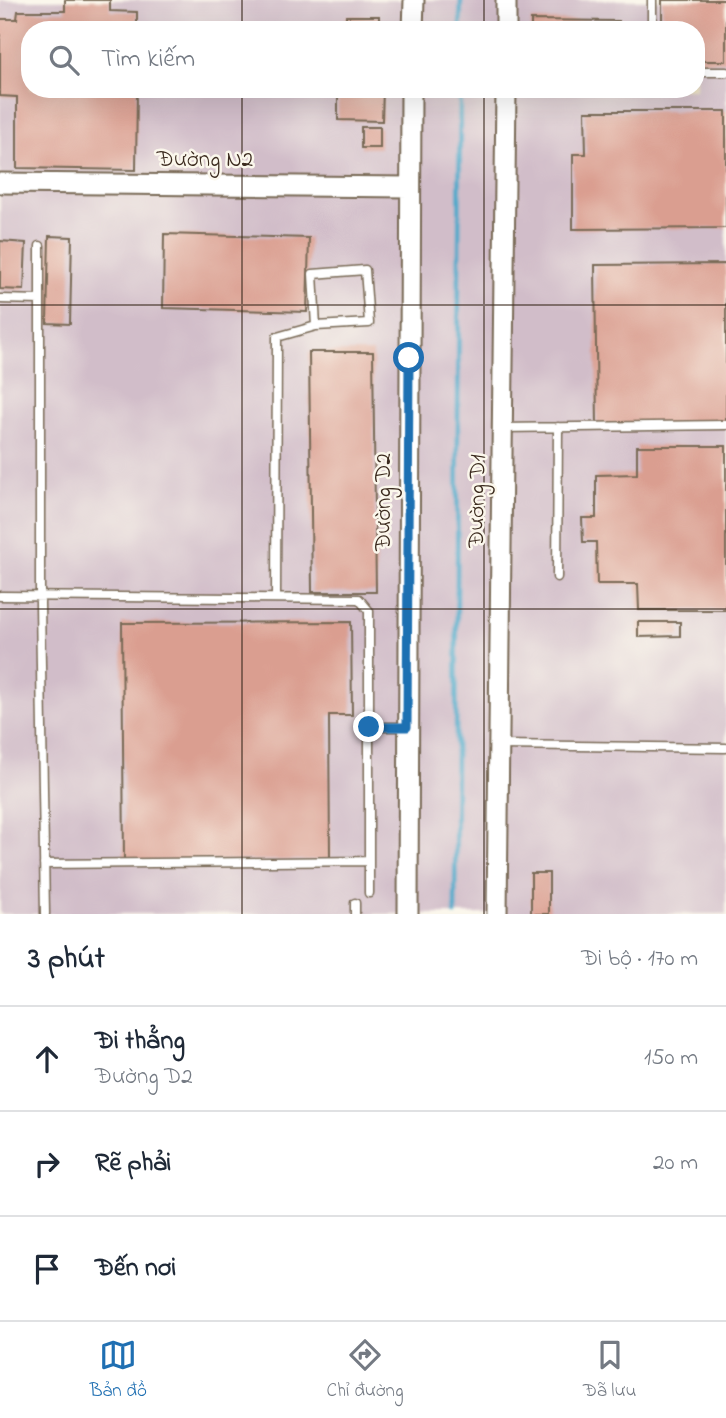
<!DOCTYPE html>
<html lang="vi">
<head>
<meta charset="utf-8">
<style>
  body { margin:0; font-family:"Indie Flower",sans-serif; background:#f6f6f7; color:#1f2937 }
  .stop { position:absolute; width:21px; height:21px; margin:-16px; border:5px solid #1f6fb2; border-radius:50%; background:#fff }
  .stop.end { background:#1f6fb2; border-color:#fff; box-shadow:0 2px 7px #0008 }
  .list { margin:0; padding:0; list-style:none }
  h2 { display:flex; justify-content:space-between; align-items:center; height:91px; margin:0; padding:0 28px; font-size:30px }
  h2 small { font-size:23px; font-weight:400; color:#747a83 }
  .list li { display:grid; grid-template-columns:46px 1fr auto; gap:21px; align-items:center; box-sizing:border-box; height:105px; padding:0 28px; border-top:2px solid #e0e1e3 }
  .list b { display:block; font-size:26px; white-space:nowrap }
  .list p { margin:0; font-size:23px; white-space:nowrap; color:#747a83 }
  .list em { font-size:23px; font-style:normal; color:#747a83 }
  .icon { flex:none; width:38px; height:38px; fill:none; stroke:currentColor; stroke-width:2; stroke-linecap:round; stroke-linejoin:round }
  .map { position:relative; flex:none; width:726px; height:914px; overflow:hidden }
  .search { position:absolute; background:#fff; box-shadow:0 7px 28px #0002; left:21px; right:21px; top:21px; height:77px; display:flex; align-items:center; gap:18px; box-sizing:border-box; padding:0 24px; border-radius:28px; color:#747a83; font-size:26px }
  .sheet { height:406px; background:#fff }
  nav { display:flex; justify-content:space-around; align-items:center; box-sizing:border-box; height:98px; border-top:2px solid #e0e1e3; background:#fff; font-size:19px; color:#747a83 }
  nav a { display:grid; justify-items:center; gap:4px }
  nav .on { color:#1f6fb2 }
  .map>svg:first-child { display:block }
</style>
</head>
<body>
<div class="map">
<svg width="726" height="914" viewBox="0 0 726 914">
  <rect width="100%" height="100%" fill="#fbf7ec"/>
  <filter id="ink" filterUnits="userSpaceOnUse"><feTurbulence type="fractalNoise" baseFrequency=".0143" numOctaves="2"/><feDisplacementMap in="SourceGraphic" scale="14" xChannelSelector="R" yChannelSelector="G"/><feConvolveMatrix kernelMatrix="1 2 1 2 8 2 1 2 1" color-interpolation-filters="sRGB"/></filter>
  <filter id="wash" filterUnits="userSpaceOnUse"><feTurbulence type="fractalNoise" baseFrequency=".00686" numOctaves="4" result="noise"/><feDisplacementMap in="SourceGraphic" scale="28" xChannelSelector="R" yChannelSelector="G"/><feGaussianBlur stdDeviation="1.57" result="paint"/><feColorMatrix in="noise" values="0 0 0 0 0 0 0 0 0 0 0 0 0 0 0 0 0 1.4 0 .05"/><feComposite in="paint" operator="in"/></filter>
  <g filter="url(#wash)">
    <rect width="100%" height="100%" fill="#ebe0bd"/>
    <path fill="#d1bdc9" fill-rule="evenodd" d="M 0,0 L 726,0 L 726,914 L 0,914 ZM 30,30 L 696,30 L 696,89 L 30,89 Z"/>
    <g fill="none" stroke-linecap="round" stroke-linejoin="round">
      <path stroke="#4ba9ca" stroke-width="4.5" d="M 460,30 L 461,0
        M 455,914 L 460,89"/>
    </g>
    <g id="blocks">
      <path fill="#da9e90" d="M 65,0 L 110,0 L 110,11 L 137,12 L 137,30 L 30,30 L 30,89 L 137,89 L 136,170 L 17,168 L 17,97 L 0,96 L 0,19 L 17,19 L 18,11 L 65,11 Z
        M 662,0 L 726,0 L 726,61 L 696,61 L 696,30 L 662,30 Z
        M 346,16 L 379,16 L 379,30 L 346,30 Z
        M 531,20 L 619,21 L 619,30 L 531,30 Z
        M 338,89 L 383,89 L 382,121 L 338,120 Z
        M 585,111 L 726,111 L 726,228 L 573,229 L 573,154 L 586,154 Z
        M 361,127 L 380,127 L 380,148 L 361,148 Z
        M 164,234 L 309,238 L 307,312 L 163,308 Z
        M 49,236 L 72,237 L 70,324 L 47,323 Z
        M 0,241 L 26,243 L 24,290 L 0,289 Z
        M 726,264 L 726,427 L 597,428 L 595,265 Z
        M 309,352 L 373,352 L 376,592 L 312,592 Z
        M 637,446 L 726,446 L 726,610 L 639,610 L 638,584 L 597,584 L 596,542 L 583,542 L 582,518 L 596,518 L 596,475 L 637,474 Z
        M 351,622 L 352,715 L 329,715 L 330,860 L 124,861 L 122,623 Z
        M 638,622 L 680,622 L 680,636 L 638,637 Z
        M 531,873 L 549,873 L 549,914 L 531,914 Z"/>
    </g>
  </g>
  <g filter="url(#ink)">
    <use href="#blocks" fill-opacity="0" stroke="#796a56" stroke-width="2"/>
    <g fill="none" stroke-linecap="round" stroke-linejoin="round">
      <g stroke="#796a56" stroke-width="11">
        <path id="service" d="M 652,30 L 652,0
          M 696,72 L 726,72
          M 40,246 L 40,604 L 45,914
          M 0,299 L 40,300
          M 503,428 L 726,425
          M 557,577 L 558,427
          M 0,596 L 359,599 L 369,611 L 369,727 L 407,727
          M 276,598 L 277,337 L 316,326 L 369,323 L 365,270 L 313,274 L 316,326
          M 499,745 L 726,748
          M 44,864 L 369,861
          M 369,893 L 369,727
          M 355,914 L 355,903"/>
      </g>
      <g stroke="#796a56" stroke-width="23">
        <path id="tertiary" d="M 413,30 L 414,0
          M 506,30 L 506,0
          M 0,183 L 409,187
          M 408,914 L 411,89
          M 497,914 L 506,89"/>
      </g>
      <use href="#service" stroke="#fff" stroke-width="8"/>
      <use href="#tertiary" stroke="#fff" stroke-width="19"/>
    </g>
  </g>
  <g fill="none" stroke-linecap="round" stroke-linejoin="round" filter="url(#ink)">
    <path stroke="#1f6fb2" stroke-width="9" d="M 369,727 L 407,727 L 409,358"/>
  </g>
  <path fill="none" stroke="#3b2a1e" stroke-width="2" stroke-opacity="0.55" d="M 242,0 L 242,30M 484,0 L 484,30M 242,89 L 242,914M 484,89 L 484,914M 0,305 L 726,305M 0,609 L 726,609"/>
  <g text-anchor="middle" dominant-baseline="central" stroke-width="5" stroke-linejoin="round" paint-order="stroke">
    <g font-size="23" fill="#3b2a1e" stroke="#fbf7ec">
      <text x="205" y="160">Đường N2</text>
      <text transform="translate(478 501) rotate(-89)">Đường D1</text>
      <text transform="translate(384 502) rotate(-90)">Đường D2</text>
    </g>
  </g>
</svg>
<div class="stop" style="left:409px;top:358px"></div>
<div class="stop end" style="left:369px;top:727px"></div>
<div class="search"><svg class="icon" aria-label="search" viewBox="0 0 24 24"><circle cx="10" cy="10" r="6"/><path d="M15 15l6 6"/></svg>Tìm kiếm</div>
</div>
<section class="sheet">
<h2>3 phút<small>Đi bộ · 170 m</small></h2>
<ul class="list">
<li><svg class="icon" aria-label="ahead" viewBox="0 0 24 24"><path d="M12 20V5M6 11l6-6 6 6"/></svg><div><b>Đi thẳng</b><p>Đường D2</p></div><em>150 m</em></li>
<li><svg class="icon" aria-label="right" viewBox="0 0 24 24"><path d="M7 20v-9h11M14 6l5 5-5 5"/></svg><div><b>Rẽ phải</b></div><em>20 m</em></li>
<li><svg class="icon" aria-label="arrive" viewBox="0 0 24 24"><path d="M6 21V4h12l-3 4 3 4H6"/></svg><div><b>Đến nơi</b></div></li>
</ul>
</section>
<nav>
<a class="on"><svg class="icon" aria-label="map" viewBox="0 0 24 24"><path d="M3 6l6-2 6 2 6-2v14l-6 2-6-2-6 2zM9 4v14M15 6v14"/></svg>Bản đồ</a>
<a><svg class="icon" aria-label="directions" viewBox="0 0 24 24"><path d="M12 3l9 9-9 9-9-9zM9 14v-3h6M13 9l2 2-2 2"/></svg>Chỉ đường</a>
<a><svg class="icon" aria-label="saved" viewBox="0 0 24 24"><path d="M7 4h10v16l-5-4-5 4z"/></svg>Đã lưu</a>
</nav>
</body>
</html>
